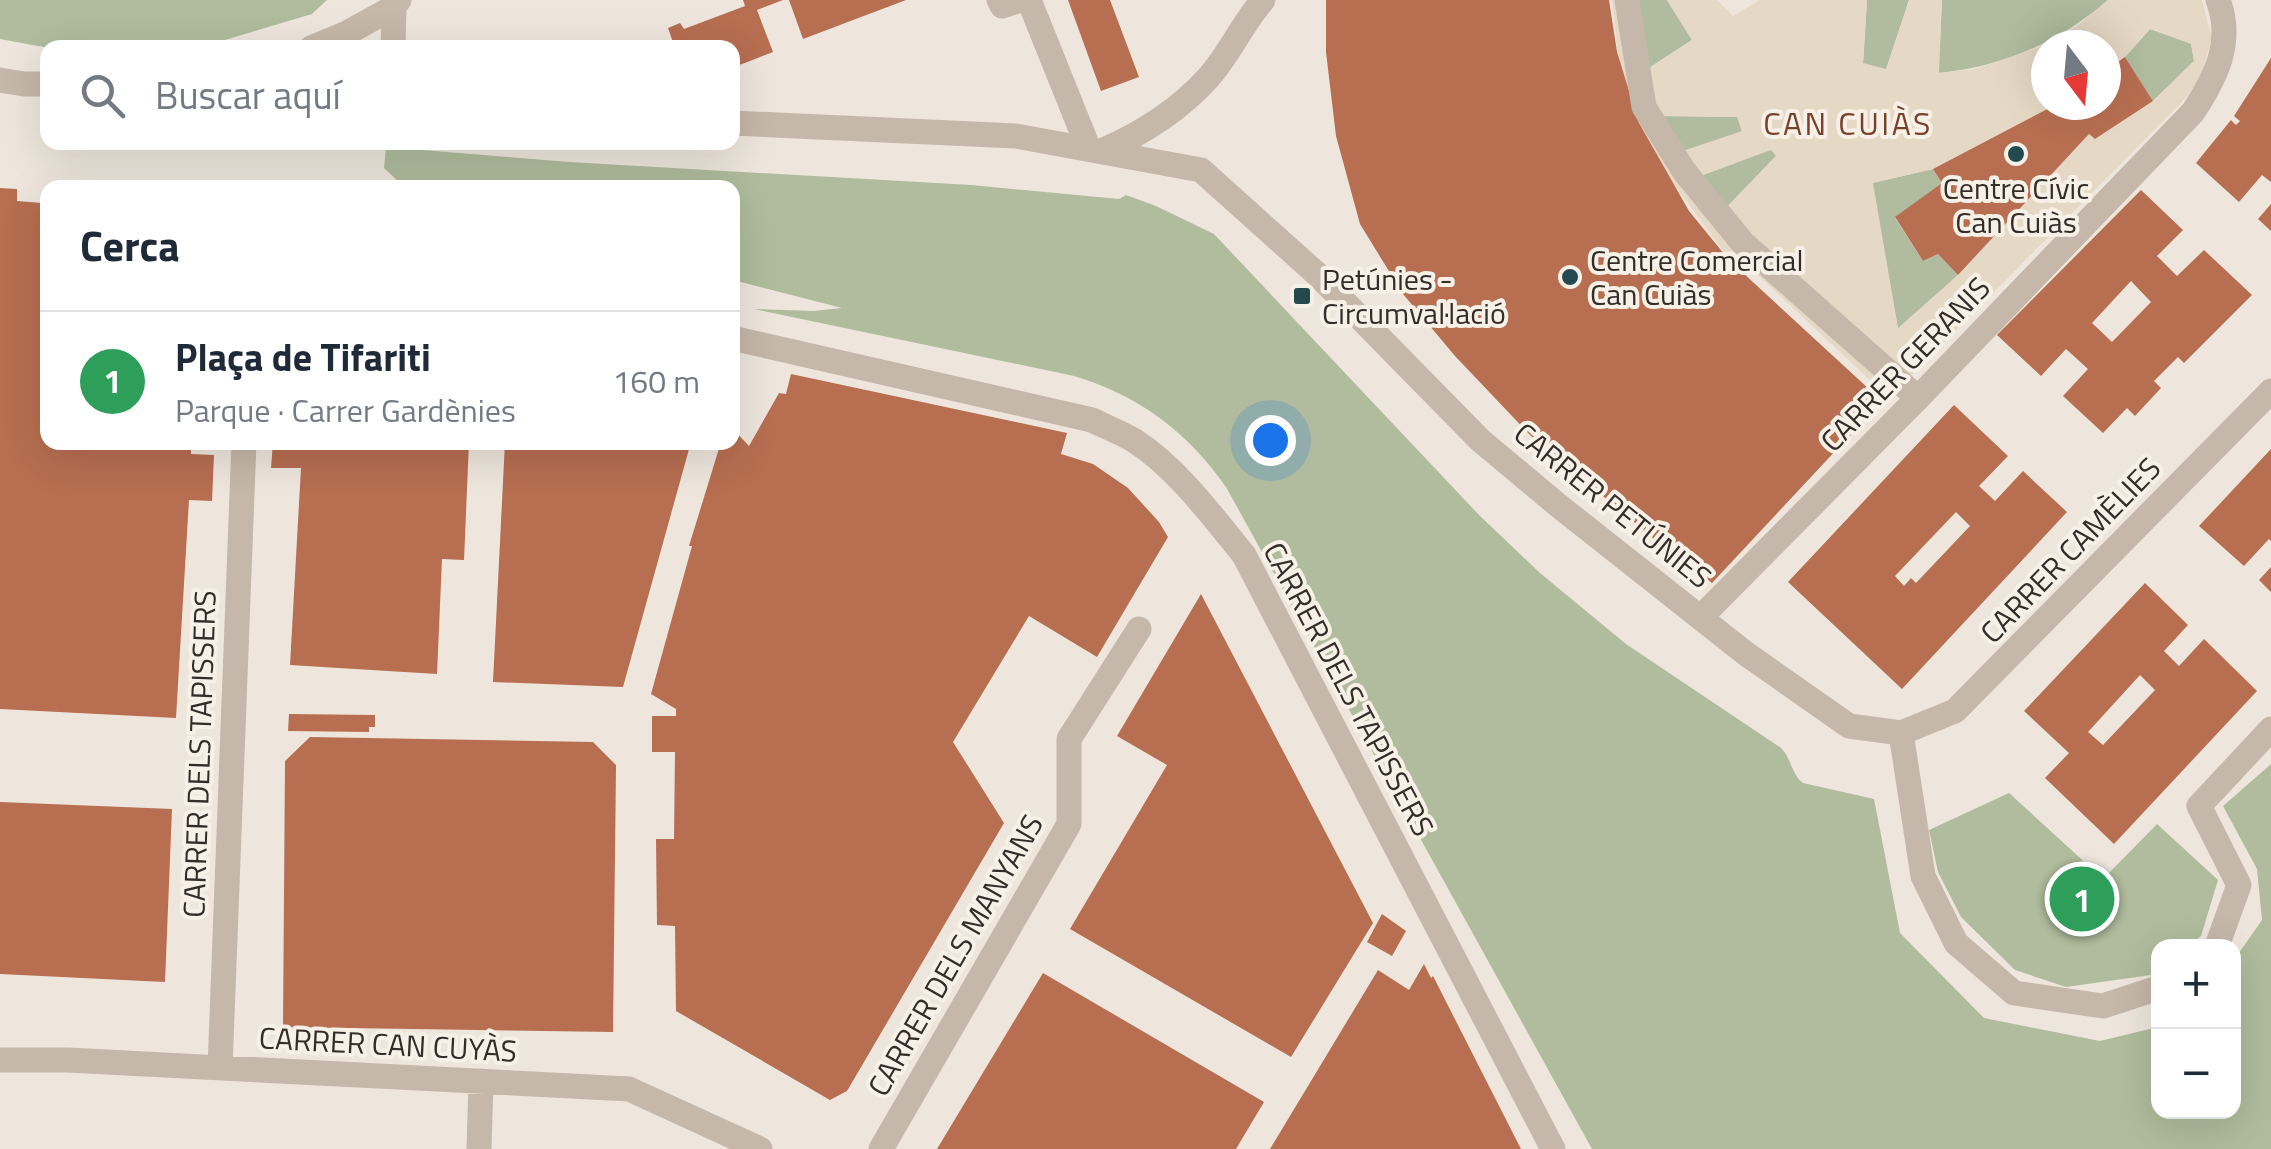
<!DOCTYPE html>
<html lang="es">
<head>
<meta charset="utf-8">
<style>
  body { margin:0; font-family:"Titillium Web",sans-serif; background:#f6f6f7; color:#1f2937 }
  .controls { position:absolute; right:30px; bottom:30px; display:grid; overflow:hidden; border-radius:20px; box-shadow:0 10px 40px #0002 }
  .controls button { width:90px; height:90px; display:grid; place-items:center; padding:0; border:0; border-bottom:2px solid #e0e1e3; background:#fff; color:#1f2937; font:50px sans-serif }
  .compass { position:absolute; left:2031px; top:30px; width:90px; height:90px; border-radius:50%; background:#fff; box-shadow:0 10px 40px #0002; rotate:164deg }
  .you { position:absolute; left:1270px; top:440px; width:35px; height:35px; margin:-25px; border:8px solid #fff; border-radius:50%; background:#1a73e8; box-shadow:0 0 0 15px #1a73e833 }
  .badge { display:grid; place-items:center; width:65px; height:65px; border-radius:50%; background:#111827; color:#fff; font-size:32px; font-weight:700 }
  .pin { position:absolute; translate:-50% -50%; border:5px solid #fff; box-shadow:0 2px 10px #0006 }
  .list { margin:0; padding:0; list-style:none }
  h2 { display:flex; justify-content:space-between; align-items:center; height:130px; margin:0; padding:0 40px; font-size:42px }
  h2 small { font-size:32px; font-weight:400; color:#747a83 }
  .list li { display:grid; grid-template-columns:65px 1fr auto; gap:30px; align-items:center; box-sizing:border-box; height:140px; padding:0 40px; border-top:2px solid #e0e1e3 }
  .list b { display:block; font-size:38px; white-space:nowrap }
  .list p { margin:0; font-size:32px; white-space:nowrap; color:#747a83 }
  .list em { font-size:32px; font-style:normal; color:#747a83 }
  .icon { flex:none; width:55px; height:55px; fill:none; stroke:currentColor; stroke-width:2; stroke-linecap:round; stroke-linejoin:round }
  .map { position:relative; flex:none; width:2271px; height:1149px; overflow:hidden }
  .search { position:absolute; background:#fff; box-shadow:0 10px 40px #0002; left:40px; top:40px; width:700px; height:110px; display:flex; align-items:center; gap:25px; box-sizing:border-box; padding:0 35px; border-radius:20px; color:#747a83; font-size:38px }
  .panel { position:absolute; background:#fff; box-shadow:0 10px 40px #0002; left:40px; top:180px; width:700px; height:270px; border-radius:20px }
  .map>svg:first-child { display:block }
</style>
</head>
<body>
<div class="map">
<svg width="2271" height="1149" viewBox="0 0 2271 1149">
  <rect width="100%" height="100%" fill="#eee6dc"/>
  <path fill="#b0bc9d" d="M 0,0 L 327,0 L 312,14 L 208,45 L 49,48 L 0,39 Z
    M 1632,0 L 1667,0 L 1692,40 L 1646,70 Z
    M 1867,0 L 1909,0 L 1886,70 L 1863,64 Z
    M 1942,0 L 2108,0 C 2059,42 2003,67 1938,73 Z
    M 2150,29 L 2191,43 L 2194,61 L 2153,101 L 2125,57 Z
    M 1663,116 L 1738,117 L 1742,132 L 1677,153 Z
    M 386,147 L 569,162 L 971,185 L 1119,199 L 1126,195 L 1156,206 L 1214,234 L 1479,515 L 1540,573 L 1626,644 L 1781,748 C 1792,759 1791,774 1803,783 L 1874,799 L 1900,933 L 1984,1018 L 2100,1041 L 2158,1027 L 2158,1112 L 2234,1112 L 2234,960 L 2262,920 L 2257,869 L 2223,806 L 2271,764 L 2271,1149 L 1592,1149 L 1226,487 C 1188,432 1138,395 1074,376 L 754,309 L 814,311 L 842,308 L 733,280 L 732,188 L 404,187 L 384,168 Z
    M 1771,149 L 1776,156 L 1721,213 L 1695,178 Z
    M 1933,169 L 1942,183 L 1895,218 L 1923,261 L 1938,254 L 1958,275 L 1898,329 L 1872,183 Z
    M 2009,793 L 2103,879 L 2157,824 L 2218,880 L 2201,936 L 2188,946 L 2158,946 L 2158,969 L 2151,975 L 2066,987 L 2015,970 L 1961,917 L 1938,872 L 1929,830 Z"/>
  <path fill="#e5d8c4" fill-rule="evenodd" d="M 1612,0 L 1632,0 L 1647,69 L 1692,40 L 1667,0 L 1717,0 L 1733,16 L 1760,0 L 1867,0 L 1863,63 L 1886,69 L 1909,0 L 1942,0 L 1939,73 L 1975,69 L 2037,48 L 2076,27 L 2108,0 L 2202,0 L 2212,38 L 2200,79 L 2182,102 L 1889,398 L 1732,251 L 1724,252 L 1662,168 L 1634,120 L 1618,58 ZM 2150,29 L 2191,44 L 2194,61 L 2153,101 L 2095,139 L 2089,134 L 1958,275 L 1898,328 L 1873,183 L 1933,169 L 2055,105 L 2046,105 L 2046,45 L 2106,45 L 2106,70 L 2125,57 ZM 1664,116 L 1737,117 L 1742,131 L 1677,153 ZM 1771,150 L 1776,156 L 1721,213 L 1695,178 Z"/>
  <path fill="#b76e51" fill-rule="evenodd" d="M 743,0 L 783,0 L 757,10 L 773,52 L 732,68 L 732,48 L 675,48 L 668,28 L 680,23 L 684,29 L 745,6 Z
    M 789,0 L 906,0 L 803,39 Z
    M 1068,0 L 1110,0 L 1139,77 L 1101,91 Z
    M 1326,0 L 1609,0 L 1617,52 L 1639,123 L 1689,211 L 1729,260 L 1882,401 L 1712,583 L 1659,543 L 1530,435 L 1455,356 L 1403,294 L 1360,224 L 1336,136 L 1326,52 Z
    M 2125,57 L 2153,101 L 2095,139 L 2089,134 L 1958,275 L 1938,254 L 1923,261 L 1895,217 L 1942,183 L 1933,169 L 2055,105 L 2106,105 L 2106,70 Z
    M 2271,58 L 2271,182 L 2262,175 L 2239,202 L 2196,163 L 2231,120 L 2236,125 L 2240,121 L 2234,116 Z
    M 0,188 L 17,189 L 17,201 L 42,203 L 43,192 L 48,192 L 48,442 L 191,442 L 191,454 L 214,455 L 212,501 L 189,500 L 176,718 L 0,709 Z
    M 2141,190 L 2183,230 L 2157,256 L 2177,276 L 2204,250 L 2252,295 L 2184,363 L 2178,357 L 2154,381 L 2161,388 L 2135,416 L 2127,408 L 2103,433 L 2063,396 L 2088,369 L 2066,349 L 2041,376 L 1997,335 ZM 2131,281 L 2151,302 L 2112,342 L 2092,323 Z
    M 2271,204 L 2271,231 L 2258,219 Z
    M 791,374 L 1067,433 L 1061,454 L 1093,464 L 1128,488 L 1159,522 L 1168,537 L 1097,657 L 1029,616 L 953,742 L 1004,823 L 847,1091 L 830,1100 L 676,1011 L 675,926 L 657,925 L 656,839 L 674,839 L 675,752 L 652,752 L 652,716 L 676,716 L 676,709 L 651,694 L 692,546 L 689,546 L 721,442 L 732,442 L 732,428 L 749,446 L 779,393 L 786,394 Z
    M 1954,405 L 2008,456 L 1979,486 L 1995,501 L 2023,471 L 2067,512 L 1902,689 L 1788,582 ZM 1956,512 L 1970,526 L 1916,583 L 1911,578 L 1904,586 L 1895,576 Z
    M 273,442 L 469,442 L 464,560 L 442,559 L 437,674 L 290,665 L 301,468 L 271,468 Z
    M 505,442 L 691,442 L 623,687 L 493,682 Z
    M 2271,449 L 2271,541 L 2269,539 L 2244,566 L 2199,526 Z
    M 2271,567 L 2271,592 L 2259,580 Z
    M 2145,583 L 2188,625 L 2164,651 L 2179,666 L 2204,639 L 2257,691 L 2114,844 L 2045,778 L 2069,753 L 2024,711 ZM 2140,675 L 2155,690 L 2103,745 L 2088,732 Z
    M 1201,594 L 1373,923 L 1291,1057 L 1070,929 L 1167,765 L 1117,736 Z
    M 289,714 L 375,715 L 375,727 L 369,727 L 369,732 L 288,731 Z
    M 310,737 L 593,742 L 616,765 L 613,1032 L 283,1027 L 285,761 Z
    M 0,802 L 172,809 L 165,982 L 0,974 Z
    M 1382,914 L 1406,931 L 1392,956 L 1367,942 Z
    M 1424,964 L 1431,978 L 1433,976 L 1521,1149 L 1270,1149 L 1378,970 L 1409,990 Z
    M 1043,973 L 1264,1102 L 1236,1149 L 937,1149 Z"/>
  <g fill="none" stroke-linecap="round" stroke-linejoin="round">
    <path stroke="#c5b7a9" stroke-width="25" d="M 1627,0 L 1644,107 L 1684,171 L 1742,242 L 1918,398"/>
    <path stroke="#c5b7a9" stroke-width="25" d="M 999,0 L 1002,6 L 1021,0
      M 1029,0 L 1088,147
      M 311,48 L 347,33 L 394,7
      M 393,48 L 394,7 L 399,0
      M 0,80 L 24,84 L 48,84
      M 732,123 L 1016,136 L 1201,170 L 1318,275 L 1480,440 L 1559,506 L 1745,653 L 1849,726 L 1901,733 L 1955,711 L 2271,391
      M 1104,150 C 1143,133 1179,110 1208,78 C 1229,55 1242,24 1263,0
      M 732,338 L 1092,420 C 1106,427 1122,433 1135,441 C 1178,469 1212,516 1244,555 L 1553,1149
      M 1701,617 L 1918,398 L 2193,112 C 2216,77 2234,42 2218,0
      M 1901,733 L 1923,876 L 1956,943 L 2014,993 L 2103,1006 L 2158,988
      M 2217,946 L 2239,885 L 2199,806 L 2271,729
      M 0,1060 L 68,1060 L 629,1089 L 760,1149
      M 220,1068 L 244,442
      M 479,1149 L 481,1081
      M 881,1149 L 1069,824 L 1069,739 L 1139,629"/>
  </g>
  <g fill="#234a4f" stroke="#f7f0e7" stroke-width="4">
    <circle cx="2016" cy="154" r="10"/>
    <circle cx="1570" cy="277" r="10"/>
    <rect x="1292" y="286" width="20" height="20" rx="5"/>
  </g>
  <g text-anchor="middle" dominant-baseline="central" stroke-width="8" stroke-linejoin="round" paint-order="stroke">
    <g font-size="30" fill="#332c28" stroke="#f7f0e7" text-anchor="start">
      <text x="2016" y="188" text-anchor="middle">Centre Cívic<tspan x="2016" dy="34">Can Cuiàs</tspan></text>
      <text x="1590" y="260">Centre Comercial<tspan x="1590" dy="34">Can Cuiàs</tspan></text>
      <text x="1322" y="279">Petúnies -<tspan x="1322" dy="34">Circumval·lació</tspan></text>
    </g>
    <g font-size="30" fill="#332c28" stroke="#f7f0e7">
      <text transform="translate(1905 364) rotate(-46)">CARRER GERANIS</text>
      <text transform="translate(1613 505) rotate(39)">CARRER PETÚNIES</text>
      <text transform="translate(2070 550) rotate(-46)">CARRER CAMÈLIES</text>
      <text transform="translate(1349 689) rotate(62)">CARRER DELS TAPISSERS</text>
      <text transform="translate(199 754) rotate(-88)">CARRER DELS TAPISSERS</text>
      <text transform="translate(955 955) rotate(-60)">CARRER DELS MANYANS</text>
      <text transform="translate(388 1044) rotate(3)">CARRER CAN CUYÀS</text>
    </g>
    <g font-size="32" letter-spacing="2.5" fill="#78412b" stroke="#f7f0e7">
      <text x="1848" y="123">CAN CUIÀS</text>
    </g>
  </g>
</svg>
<div class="controls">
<button>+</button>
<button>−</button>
</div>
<svg class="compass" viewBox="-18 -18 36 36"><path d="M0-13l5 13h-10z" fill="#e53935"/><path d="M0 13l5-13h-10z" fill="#747a83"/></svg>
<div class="you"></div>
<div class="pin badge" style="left:2082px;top:899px;background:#2e9e5b">1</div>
<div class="search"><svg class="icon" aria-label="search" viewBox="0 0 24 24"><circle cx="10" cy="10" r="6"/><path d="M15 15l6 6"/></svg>Buscar aquí</div>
<section class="panel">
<h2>Cerca<small></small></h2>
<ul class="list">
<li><span class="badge" style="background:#2e9e5b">1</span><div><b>Plaça de Tifariti</b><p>Parque · Carrer Gardènies</p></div><em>160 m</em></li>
</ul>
</section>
</div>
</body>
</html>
